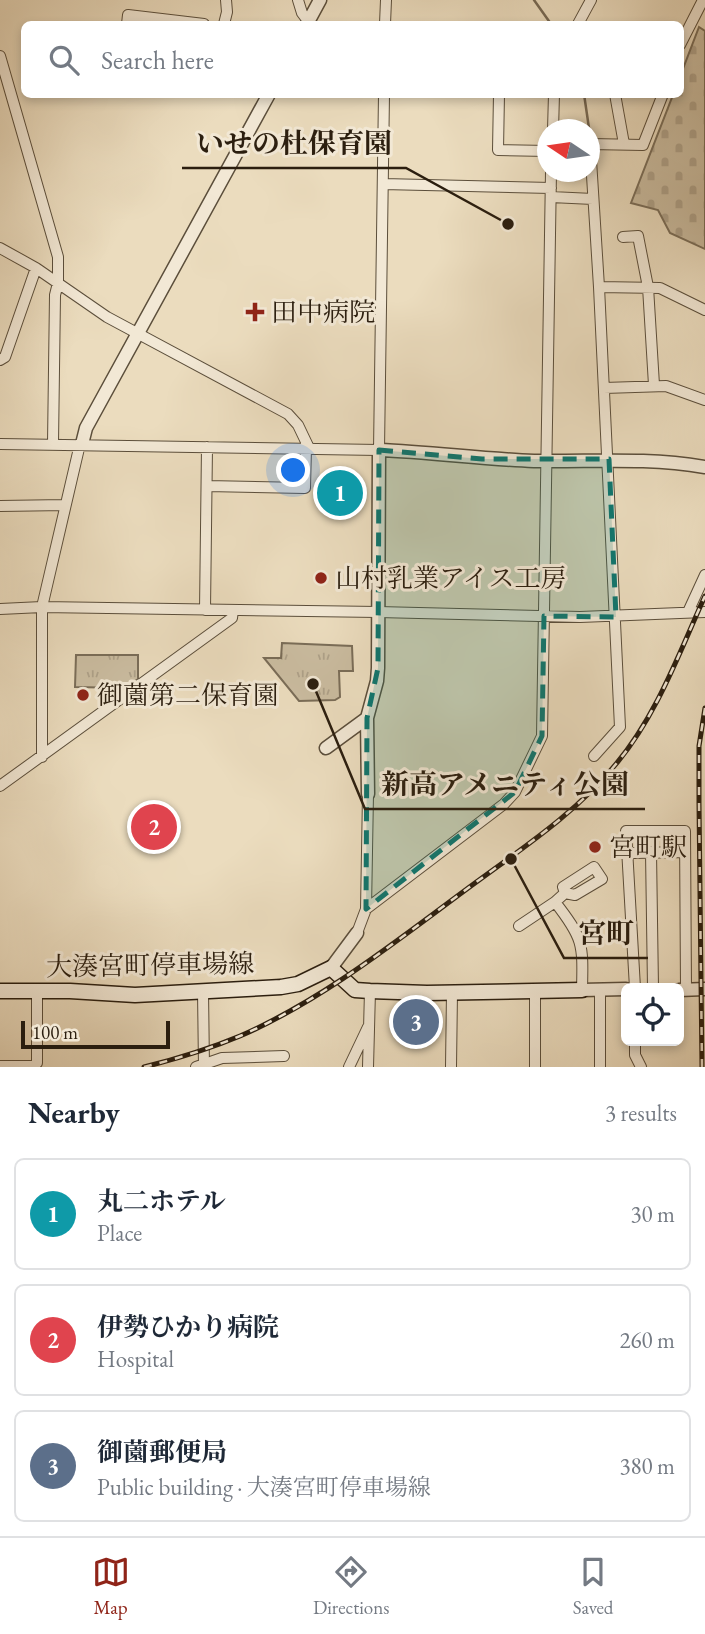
<!DOCTYPE html>
<html lang="en">
<head>
<meta charset="utf-8">
<style>
  body { margin:0; font-family:"EB Garamond","Noto Serif JP",serif; background:#f6f6f7; color:#1f2937 }
  .controls { position:absolute; right:21px; bottom:21px; display:grid; overflow:hidden; border-radius:10px; box-shadow:0 4px 10px #0003 }
  .controls button { width:63px; height:63px; display:grid; place-items:center; padding:0; border:0; border-bottom:2px solid #e0e1e3; background:#fff; color:#1f2937; font:35px sans-serif }
  .compass { position:absolute; left:537px; top:119px; width:63px; height:63px; border-radius:50%; background:#fff; box-shadow:0 4px 10px #0003; rotate:283deg }
  .scale { position:absolute; left:21px; bottom:18px; width:149px; box-sizing:border-box; padding-left:7px; border:4px solid #2b1e0f; border-top:0; font-size:19px; line-height:24px; white-space:nowrap; color:#2b1e0f; -webkit-text-stroke:5px #f2e8d5; paint-order:stroke }
  .you { position:absolute; left:294px; top:471px; width:24px; height:24px; margin:-18px; border:5px solid #fff; border-radius:50%; background:#1a73e8; box-shadow:0 0 0 10px #1a73e833 }
  .badge { display:grid; place-items:center; width:46px; height:46px; border-radius:50%; background:#8f2418; color:#fff; font-size:23px; font-weight:700 }
  .pin { position:absolute; translate:-50% -50%; border:4px solid #fff; box-shadow:0 2px 7px #0006 }
  .list { margin:0; padding:0; list-style:none }
  h2 { display:flex; justify-content:space-between; align-items:center; height:91px; margin:0; padding:0 28px; font-size:30px }
  h2 small { font-size:23px; font-weight:400; color:#747a83 }
  .list li { display:grid; grid-template-columns:46px 1fr auto; gap:21px; align-items:center; box-sizing:border-box; height:112px; margin:0 14px 14px; padding:0 14px; border:2px solid #e0e1e3; border-radius:10px }
  .list b { display:block; font-size:26px; white-space:nowrap }
  .list p { margin:0; font-size:23px; white-space:nowrap; color:#747a83 }
  .list em { font-size:23px; font-style:normal; color:#747a83 }
  .icon { flex:none; width:38px; height:38px; fill:none; stroke:currentColor; stroke-width:2; stroke-linecap:round; stroke-linejoin:round }
  .map { position:relative; flex:none; width:705px; height:1067px; overflow:hidden }
  .search { position:absolute; background:#fff; box-shadow:0 4px 10px #0003; left:21px; right:21px; top:21px; height:77px; display:flex; align-items:center; gap:18px; box-sizing:border-box; padding:0 24px; border-radius:10px; color:#747a83; font-size:26px }
  .sheet { height:469px; background:#fff }
  nav { display:flex; justify-content:space-around; align-items:center; box-sizing:border-box; height:98px; border-top:2px solid #e0e1e3; background:#fff; font-size:19px; color:#747a83 }
  nav a { display:grid; justify-items:center; gap:4px }
  nav .on { color:#8f2418 }
  .map>svg:first-child { display:block }
</style>
</head>
<body>
<div class="map">
<svg width="705" height="1067" viewBox="0 0 705 1067">
  <defs>
    <pattern id="grass-tufts" width="24" height="20" patternUnits="userSpaceOnUse" patternTransform="scale(1.75)"><rect width="24" height="20" fill="#cabca0"/><path d="M3 7l-1-3M5 7V3M7 7l1-3M15 17l-1-3M17 17v-4M19 17l1-3" fill="none" stroke="#aea189"/></pattern>
    <pattern id="cemetery-stones" width="16" height="16" patternUnits="userSpaceOnUse" patternTransform="scale(1.75)"><rect width="16" height="16" fill="#cabca0"/><path d="M2 7V4a2 2 0 0 1 4 0v3zM10 15v-3a2 2 0 0 1 4 0v3z" fill="#aea189"/></pattern>
  </defs>
  <rect width="100%" height="100%" fill="#ebdcbe"/>
  <filter id="stains"><feTurbulence type="fractalNoise" baseFrequency=".00286" numOctaves="4"/><feColorMatrix values="0 0 0 0 .2 0 0 0 0 .09 0 0 0 0 .02 0 0 0 .5 -.17"/></filter>
  <radialGradient id="worn" r=".72"><stop offset=".6" stop-color="#630" stop-opacity="0"/><stop offset="1" stop-color="#630" stop-opacity=".3"/></radialGradient>
  <path fill="url(#grass-tufts)" stroke="#7a6d58" stroke-width="2" d="M 282,643 L 352,646 L 353,671 L 339,671 L 340,697 L 335,700 L 299,701 L 264,658 L 281,658 Z
    M 76,655 L 138,655 L 138,679 L 125,688 L 75,687 Z"/>
  <path fill="url(#cemetery-stones)" stroke="#7a6d58" stroke-width="2" d="M 699,27 L 705,31 L 705,249 L 670,233 L 658,210 L 631,203 L 673,95 L 680,94 L 681,74 Z"/>
  <g fill="none" stroke-linecap="round" stroke-linejoin="round">
    <path stroke="#776954" stroke-width="2.5" d="M 534,0 L 551,24
      M 584,94 L 590,135"/>
    <g stroke="#5b4e3b" stroke-width="12">
      <path id="minor" d="M 298,0 L 302,13 L 308,21
        M 127,24 L 128,15 L 204,24
        M 224,24 L 227,12 L 226,0
        M 385,24 L 386,0
        M 578,24 L 591,0
        M 680,45 L 703,0
        M 0,56 L 58,257 L 58,283 L 55,295 L 53,443
        M 499,94 L 498,150 L 548,151
        M 615,94 L 624,144
        M 553,130 L 554,94
        M 383,184 L 551,188
        M 551,197 L 593,199
        M 623,237 L 638,236 L 648,287 L 654,385
        M 0,248 L 36,268 L 107,317 L 288,414 L 298,425 L 309,448
        M 599,287 L 590,144 L 643,145 L 663,94
        M 0,360 L 5,357 L 36,268
        M 604,388 L 666,386 L 705,400
        M 0,444 L 379,450 L 384,94
        M 207,486 L 305,488 L 306,448
        M 0,506 L 65,505
        M 0,609 L 42,607 L 378,612 L 580,617 L 705,612
        M 205,610 L 207,447
        M 688,612 L 705,575
        M 594,756 L 620,727 L 599,287 L 660,288 L 705,310
        M 42,757 L 42,607 L 80,444
        M 0,786 L 232,618 L 233,610
        M 651,852 L 653,988
        M 634,853 L 685,852
        M 565,893 L 575,895 L 602,879 L 594,867 L 563,887 L 565,893 L 555,902 C 584,939 583,945 582,990
        M 366,909 L 504,804 L 515,792 L 542,736 L 551,172
        M 519,926 L 555,902
        M 357,933 L 366,909 L 368,794
        M 635,988 L 626,831 L 685,831 L 686,990
        M 203,991 L 204,1067
        M 635,1041 L 635,1055 L 641,1067
        M 0,1066 L 32,1066 L 37,1063 L 37,991
        M 196,1067 L 222,1058 L 284,1056
        M 349,1067 L 368,1027
        M 368,1067 L 370,991
        M 451,1067 L 452,992
        M 535,1067 L 535,991
        M 600,1067 L 600,989"/>
    </g>
    <g stroke="#5b4e3b" stroke-width="15">
      <path id="tertiary" d="M 307,24 L 320,0
        M 82,444 L 86,428 L 269,94
        M 326,748 L 367,718
        M 368,794 L 367,718 L 377,681 L 378,668 L 379,450 C 431,452 482,459 534,461 C 593,462 645,457 705,467
        M 331,968 L 357,933
        M 582,990 L 626,989
        M 679,990 L 705,989"/>
    </g>
    <g stroke="#2b1e0f" stroke-width="17">
      <path id="secondary" d="M 0,991 L 70,991 L 135,995 L 281,987 L 298,984 L 331,968 L 355,990 L 370,991 L 427,993 L 582,990"/>
    </g>
    <use href="#minor" stroke="#f2e8d5" stroke-width="10"/>
    <use href="#tertiary" stroke="#f2e8d5" stroke-width="12"/>
    <use href="#secondary" stroke="#f2e8d5" stroke-width="14"/>
    <g stroke="#2b1e0f" stroke-width="5">
      <path id="rail" d="M 144,1067 C 176,1059 209,1049 240,1036 C 325,999 400,938 475,883 C 524,847 577,812 616,764 C 657,715 679,653 705,596
        M 702,1067 L 699,803 L 699,746 L 705,708"/>
    </g>
    <use href="#rail" stroke="#f2e8d5" stroke-width="2.5" stroke-dasharray="8" stroke-linecap="butt"/>
  </g>
  <path fill="#0f766e" fill-opacity="0.2" stroke="#0f766e" stroke-width="5" stroke-dasharray="14 9" stroke-linejoin="round" d="M 379,450 L 482,459 L 609,459 L 616,617 L 544,616 L 542,736 L 515,792 L 366,909 L 367,718 L 378,668 Z"/>
  <g fill="#8f2418" stroke="#f2e8d5" stroke-width="2.5">
    <path d="M251.5 301.5h7v7h7v7h-7v7h-7v-7h-7v-7h7z"/>
    <circle cx="321" cy="578" r="7"/>
    <circle cx="83" cy="695" r="7"/>
    <circle cx="595" cy="847" r="7"/>
  </g>
  <g text-anchor="middle" dominant-baseline="central" stroke-width="6" stroke-linejoin="round" paint-order="stroke">
    <g font-size="26" fill="#2b1e0f" stroke="#f2e8d5" text-anchor="start">
      <text x="271" y="312">田中病院</text>
      <text x="335" y="578">山村乳業アイス工房</text>
      <text x="97" y="695">御薗第二保育園</text>
      <text x="609" y="847">宮町駅</text>
    </g>
    <g font-size="26" fill="#2b1e0f" stroke="#f2e8d5">
      <text transform="translate(150 965) rotate(-1)">大湊宮町停車場線</text>
    </g>
  </g>
  <path fill="none" stroke="#2b1e0f" stroke-width="2.5" d="M508 224L406 168H182M313 684L365 809H645M511 859L564 958H648"/>
  <g fill="#2b1e0f" stroke="#f2e8d5" stroke-width="2.5">
    <circle cx="508" cy="224" r="7"/>
    <circle cx="313" cy="684" r="7"/>
    <circle cx="511" cy="859" r="7"/>
  </g>
  <g font-size="28" text-anchor="middle" font-weight="bold" fill="#2b1e0f" stroke="#f2e8d5" stroke-width="6" stroke-linejoin="round" paint-order="stroke">
    <text x="294" y="153">いせの杜保育園</text>
    <text x="505" y="794">新高アメニティ公園</text>
    <text x="606" y="943">宮町</text>
  </g>
  <rect width="100%" height="100%" filter="url(#stains)"/>
  <rect width="100%" height="100%" fill="url(#worn)"/>
</svg>
<div class="controls">
<button><svg class="icon" aria-label="locate" viewBox="0 0 24 24"><circle cx="12" cy="12" r="6"/><path d="M12 2v4M12 18v4M2 12h4M18 12h4"/></svg></button>
</div>
<svg class="compass" viewBox="-18 -18 36 36"><path d="M0-13l5 13h-10z" fill="#e53935"/><path d="M0 13l5-13h-10z" fill="#747a83"/></svg>
<div class="scale">100 m</div>
<div class="you"></div>
<div class="pin badge" style="left:340px;top:493px;background:#0f9aa8">1</div>
<div class="pin badge" style="left:154px;top:827px;background:#e0444e">2</div>
<div class="pin badge" style="left:416px;top:1022px;background:#5c6f8a">3</div>
<div class="search"><svg class="icon" aria-label="search" viewBox="0 0 24 24"><circle cx="10" cy="10" r="6"/><path d="M15 15l6 6"/></svg>Search here</div>
</div>
<section class="sheet">
<h2>Nearby<small>3 results</small></h2>
<ul class="list">
<li><span class="badge" style="background:#0f9aa8">1</span><div><b>丸二ホテル</b><p>Place</p></div><em>30 m</em></li>
<li><span class="badge" style="background:#e0444e">2</span><div><b>伊勢ひかり病院</b><p>Hospital</p></div><em>260 m</em></li>
<li><span class="badge" style="background:#5c6f8a">3</span><div><b>御薗郵便局</b><p>Public building · 大湊宮町停車場線</p></div><em>380 m</em></li>
</ul>
</section>
<nav>
<a class="on"><svg class="icon" aria-label="map" viewBox="0 0 24 24"><path d="M3 6l6-2 6 2 6-2v14l-6 2-6-2-6 2zM9 4v14M15 6v14"/></svg>Map</a>
<a><svg class="icon" aria-label="directions" viewBox="0 0 24 24"><path d="M12 3l9 9-9 9-9-9zM9 14v-3h6M13 9l2 2-2 2"/></svg>Directions</a>
<a><svg class="icon" aria-label="saved" viewBox="0 0 24 24"><path d="M7 4h10v16l-5-4-5 4z"/></svg>Saved</a>
</nav>
</body>
</html>
